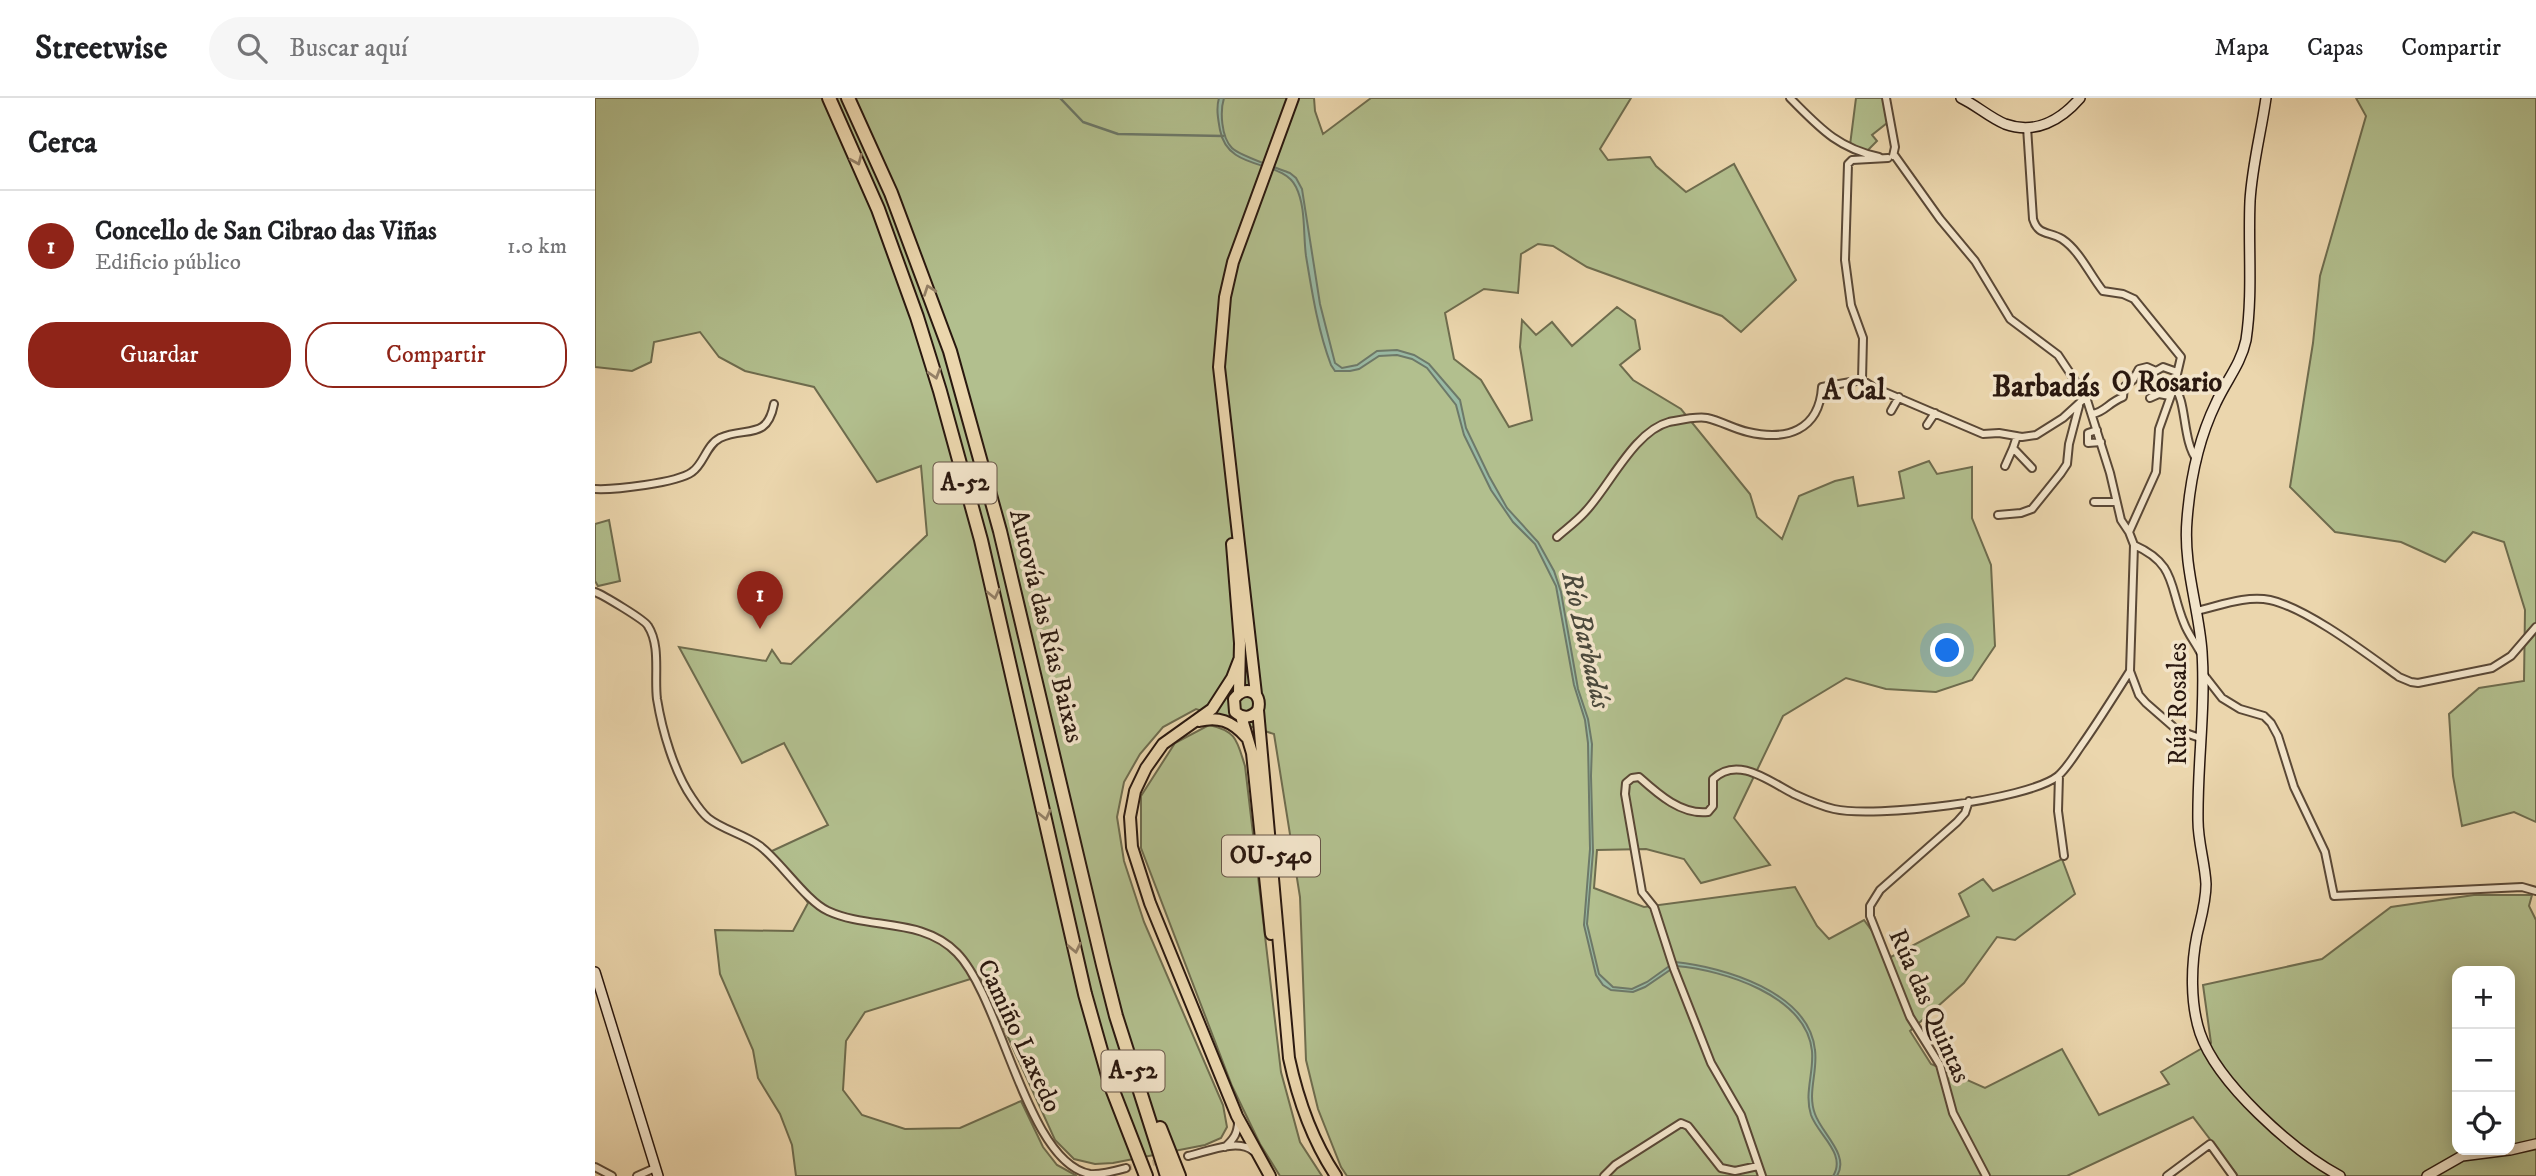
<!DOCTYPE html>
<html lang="es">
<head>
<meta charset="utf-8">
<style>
  body { margin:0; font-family:"IM FELL DW Pica",serif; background:#f6f6f6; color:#202124 }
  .controls { position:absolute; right:21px; bottom:21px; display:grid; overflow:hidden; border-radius:14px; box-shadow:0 4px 18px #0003 }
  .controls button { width:63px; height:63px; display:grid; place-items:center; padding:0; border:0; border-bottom:2px solid #e0e0e0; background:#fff; color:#202124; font:35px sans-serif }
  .you { position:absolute; left:1353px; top:553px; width:24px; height:24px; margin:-18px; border:5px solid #fff; border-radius:50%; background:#1a73e8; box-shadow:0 0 0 10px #1a73e833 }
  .badge { display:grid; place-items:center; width:46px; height:46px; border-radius:50%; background:#8f2418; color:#fff; font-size:23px; font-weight:700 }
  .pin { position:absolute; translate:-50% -58px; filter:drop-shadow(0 2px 4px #0008) }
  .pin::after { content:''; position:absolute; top:37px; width:24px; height:21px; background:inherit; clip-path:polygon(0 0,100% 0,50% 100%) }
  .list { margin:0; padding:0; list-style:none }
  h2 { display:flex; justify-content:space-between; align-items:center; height:91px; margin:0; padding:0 28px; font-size:30px }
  h2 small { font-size:23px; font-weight:400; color:#757577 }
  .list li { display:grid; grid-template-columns:46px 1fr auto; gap:21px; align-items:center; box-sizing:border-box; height:112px; padding:0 28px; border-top:2px solid #e0e0e0 }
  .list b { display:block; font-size:26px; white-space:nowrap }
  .list p { margin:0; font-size:23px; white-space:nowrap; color:#757577 }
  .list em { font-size:23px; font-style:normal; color:#757577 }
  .actions { display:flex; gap:14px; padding:21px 28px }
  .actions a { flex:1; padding:16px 0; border:2px solid #8f2418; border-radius:28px; text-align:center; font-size:24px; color:#8f2418 }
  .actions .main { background:#8f2418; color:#fff }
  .icon { flex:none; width:38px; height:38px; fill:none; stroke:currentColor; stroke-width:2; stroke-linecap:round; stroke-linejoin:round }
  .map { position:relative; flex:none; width:1941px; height:1078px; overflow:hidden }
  header { display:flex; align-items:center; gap:42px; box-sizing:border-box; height:98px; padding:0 35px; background:#fff; border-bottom:2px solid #e0e0e0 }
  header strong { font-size:33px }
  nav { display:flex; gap:38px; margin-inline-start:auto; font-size:24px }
  .search { width:490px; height:63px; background:#f6f6f6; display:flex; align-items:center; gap:18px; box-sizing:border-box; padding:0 24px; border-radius:38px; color:#757577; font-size:26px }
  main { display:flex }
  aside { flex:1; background:#fff }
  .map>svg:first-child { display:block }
</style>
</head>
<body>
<header>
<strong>Streetwise</strong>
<div class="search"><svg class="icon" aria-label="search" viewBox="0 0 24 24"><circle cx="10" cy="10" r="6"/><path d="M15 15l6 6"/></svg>Buscar aquí</div>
<nav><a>Mapa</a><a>Capas</a><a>Compartir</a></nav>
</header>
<main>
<aside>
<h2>Cerca<small></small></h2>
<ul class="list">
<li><span class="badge">1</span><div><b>Concello de San Cibrao das Viñas</b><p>Edificio público</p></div><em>1.0 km</em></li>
</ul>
<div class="actions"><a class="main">Guardar</a><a>Compartir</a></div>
</aside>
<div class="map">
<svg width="1941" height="1078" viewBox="0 0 1941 1078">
  <rect width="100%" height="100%" fill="#ebd6ad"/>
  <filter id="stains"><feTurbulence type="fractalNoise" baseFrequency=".00286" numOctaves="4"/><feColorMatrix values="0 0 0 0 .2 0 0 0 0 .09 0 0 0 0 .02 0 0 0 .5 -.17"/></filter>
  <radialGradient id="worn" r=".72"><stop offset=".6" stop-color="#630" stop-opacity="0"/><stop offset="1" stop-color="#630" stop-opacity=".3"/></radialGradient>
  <path fill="#b2bf8e" stroke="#6e6c4e" stroke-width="2" fill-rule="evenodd" d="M 0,0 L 719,0 L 720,13 L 728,36 L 776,0 L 1036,0 L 1005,51 L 1013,62 L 1055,59 L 1061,68 L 1091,94 L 1139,66 L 1201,182 L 1146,234 L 1127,218 L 992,169 L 958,148 L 943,146 L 926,156 L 923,195 L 889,191 L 850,215 L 859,261 L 886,282 L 914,329 L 937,322 L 925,249 L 927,222 L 941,237 L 957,224 L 977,248 L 1022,209 L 1040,222 L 1045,251 L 1025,267 L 1038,282 L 1086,311 L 1155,396 L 1162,419 L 1187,441 L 1204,398 L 1240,383 L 1258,379 L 1263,408 L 1309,400 L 1304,374 L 1334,363 L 1342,376 L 1377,369 L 1377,420 L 1396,467 L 1400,548 L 1377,582 L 1341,594 L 1291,591 L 1251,580 L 1188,618 L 1139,720 L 1175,767 L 1106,785 L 1089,761 L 1051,751 L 1002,752 L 999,790 L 1049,809 L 1200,789 L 1222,828 L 1234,841 L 1269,822 L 1296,859 L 1374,818 L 1364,796 L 1388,781 L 1398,793 L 1467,761 L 1480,796 L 1420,842 L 1402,839 L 1369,885 L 1315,933 L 1336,966 L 1390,990 L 1467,951 L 1504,1017 L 1574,986 L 1566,974 L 1616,945 L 1608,887 L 1727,861 L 1796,809 L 1879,797 L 1937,797 L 1934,808 L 1941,822 L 1941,1078 L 1643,1078 L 1598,1019 L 1472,1078 L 752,1078 L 746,1069 L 723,1011 L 711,962 L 705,799 L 679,636 L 601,611 L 568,629 L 545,656 L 529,684 L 522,719 L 529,763 L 549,824 L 628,1007 L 632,1029 L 626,1040 L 610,1047 L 518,1065 L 500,1066 L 479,1061 L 460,1042 L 385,878 L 270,914 L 251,943 L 248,992 L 267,1017 L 310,1031 L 365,1030 L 426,1003 L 448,1049 L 462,1067 L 482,1078 L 201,1078 L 197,1047 L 185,1016 L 163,980 L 158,952 L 125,876 L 120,832 L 198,833 L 213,805 L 177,753 L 233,727 L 189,645 L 147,665 L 84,549 L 171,563 L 177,552 L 186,565 L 196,566 L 332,437 L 326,368 L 282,384 L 219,289 L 150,273 L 124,259 L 105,234 L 59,244 L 56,264 L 37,273 L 0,269 ZM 1862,873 L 1915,873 L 1915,1052 L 1862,1052 Z
    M 1261,0 L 1288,0 L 1292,25 L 1277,37 L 1282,43 L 1272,53 L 1255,47 Z
    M 1761,0 L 1941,0 L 1941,724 L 1919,714 L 1867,728 L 1858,678 L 1854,616 L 1884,590 L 1929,583 L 1930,512 L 1909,444 L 1878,434 L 1850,464 L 1806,444 L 1740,434 L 1695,389 L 1718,245 L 1725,178 L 1771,18 Z
    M 14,422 L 25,483 L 3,488 L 0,483 L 0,426 Z
    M 614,627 C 642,633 642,643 650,668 L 686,974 L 705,1044 L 727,1078 L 685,1078 L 665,1046 L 637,988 L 546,750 L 546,698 L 580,645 Z"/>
  <path fill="#99baa5" stroke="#6d7969" stroke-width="2" d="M 624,0 L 629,0 C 625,13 626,39 637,50 C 645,58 682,70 695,75 L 701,80 L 707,91 L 725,206 L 740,265 L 747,270 L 762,267 L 782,253 L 802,252 L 819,257 L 834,266 L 865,302 L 871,330 L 894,378 L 912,410 L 943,444 L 959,473 L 966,494 L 983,591 L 993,621 L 997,646 L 996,678 L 998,754 L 992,826 L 1004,876 L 1018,889 L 1037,891 L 1052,884 L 1080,864 C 1129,869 1214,894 1220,952 C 1223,974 1212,995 1220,1016 C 1227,1036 1255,1057 1242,1078 L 1238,1078 C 1252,1056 1223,1037 1216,1017 C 1209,995 1219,975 1217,953 C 1211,897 1128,872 1081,868 L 1050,889 L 1038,894 L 1016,892 L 1008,887 L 1001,877 L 989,827 L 995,751 L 993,645 L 990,622 L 979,587 L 961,488 L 940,446 L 918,424 L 896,392 L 869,337 L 861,307 L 832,270 L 817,261 L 802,257 L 784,258 L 764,271 L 755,273 L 740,273 L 736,267 C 723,233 717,194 711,158 C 708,136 711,109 701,89 C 687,60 633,75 625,32 C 623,21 621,10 624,0 Z"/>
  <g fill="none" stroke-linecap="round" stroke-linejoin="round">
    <path stroke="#6d7969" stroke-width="2.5" d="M 465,0 L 488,24 L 523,36 L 628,38"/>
    <path stroke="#c4b08d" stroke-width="6" stroke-dasharray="6 3" stroke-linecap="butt" d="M 531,1070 L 567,1063"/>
    <g stroke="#5a4836" stroke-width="10">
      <path id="street" d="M 1195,0 C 1224,29 1242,50 1284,59
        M 1291,0 L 1300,49 L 1298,58
        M 1432,29 L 1438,121 C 1443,138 1454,133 1467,141 C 1485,153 1495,177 1508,193 L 1528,196 L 1539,201 L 1586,259 L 1579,289 C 1592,302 1587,343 1602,362
        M 1300,58 L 1345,121 L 1380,163 L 1415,221 L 1463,257 L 1491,299 L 1515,375 L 1526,422 L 1534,434
        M 1267,282 L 1268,240 L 1256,207 L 1250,162 L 1253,66 L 1257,62 L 1293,60
        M 1579,289 L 1564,331 L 1561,374 L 1534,434 L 1539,447 L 1535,573 L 1544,597 L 1551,605 L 1582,632 L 1605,640
        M 1555,300 L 1564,296 L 1575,298
        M 1296,313 L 1304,299
        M 1498,316 C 1511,313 1513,305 1528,299 L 1529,289 L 1538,282 L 1544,271 L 1552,269 L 1561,273 L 1568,269 L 1582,274
        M 1332,327 L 1340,315
        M 1502,332 L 1493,335 L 1493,345 L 1506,344
        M 1422,338 L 1418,350 L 1437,370
        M 1410,368 L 1418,350
        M 0,391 C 19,392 82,385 97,374 C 109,366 111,347 125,340 C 151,328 172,343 179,306
        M 1499,404 L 1521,404
        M 1403,417 L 1426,415 L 1437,411 L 1466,375 L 1472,366 L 1474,346 L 1484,308
        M 962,439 C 971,431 982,423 990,414 C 1014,389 1039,333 1074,324 C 1085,322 1102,318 1112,320 C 1126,323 1139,331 1153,334 C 1191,343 1224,333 1227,289 L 1267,282 L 1278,289 L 1388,336 L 1404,335 L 1427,339 L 1441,337 L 1468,320 L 1491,299
        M 1539,447 C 1582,466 1574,489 1589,525 C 1593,536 1600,544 1605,554
        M 0,494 C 8,497 50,522 53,528 C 66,548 59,578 62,601 C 67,632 79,674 97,700 C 101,706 107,715 113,720 C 128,732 149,736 165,748 C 185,763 212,804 233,813 C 274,832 327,819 362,855 C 407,901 432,1065 495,1076 C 506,1077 520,1073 531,1070
        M 1601,513 C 1624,508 1651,497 1675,502 C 1712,510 1772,556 1804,579 L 1816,584 L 1823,585 L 1897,570 L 1916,558 L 1941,529
        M 1609,577 L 1627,600 L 1645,611 L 1669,618 L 1676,625 L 1683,638 L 1699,689 L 1730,754 L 1739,798 L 1927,789 L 1941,793
        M 1464,677 L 1463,713 L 1469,758
        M 1374,703 L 1370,715 L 1362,724 L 1285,792 L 1275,808 L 1275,818 L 1315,919 L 1345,967 L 1358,1015 L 1391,1078
        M 630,1049 C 639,1041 643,1035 643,1023
        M 593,1058 C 611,1054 643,1040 658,1053
        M 0,1069 L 17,1078
        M 42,1078 L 60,1070
        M 1009,1078 L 1020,1067 L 1086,1025 L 1093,1028 L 1126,1070 L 1140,1073 L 1163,1068
        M 1167,1078 L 1146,1017 L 1116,965 L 1079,871 L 1059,809 L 1047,794 L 1030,696 L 1031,685 L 1037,680 L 1044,679 C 1063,696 1086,717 1113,714 L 1118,708 L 1118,681 C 1143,657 1175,684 1199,696 C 1212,702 1226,708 1239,711 C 1279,720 1431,703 1463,678 C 1472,670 1479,658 1486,648 C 1503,624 1519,598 1535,573
        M 1572,1078 L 1615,1046 L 1638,1078"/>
    </g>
    <g stroke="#2a180f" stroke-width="12">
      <path id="secondary" d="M 1366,0 C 1381,7 1395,20 1410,26 C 1440,37 1466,22 1485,0
        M 1671,0 C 1666,35 1657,68 1655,103 C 1653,149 1658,196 1651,242 C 1646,266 1631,283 1621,305 C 1604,340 1595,383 1592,422 C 1588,468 1604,510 1607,554 C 1611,610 1602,667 1603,723 C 1603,744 1610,765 1611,786 C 1611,804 1606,820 1602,837 C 1596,867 1595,905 1605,935 C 1622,985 1698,1053 1745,1078
        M 0,874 L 63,1078
        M 1915,1052 L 1941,1046
        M 1832,1078 L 1867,1058 L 1914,1052"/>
    </g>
    <g stroke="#2a180f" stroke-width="14">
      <path id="primary" d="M 637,446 L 645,545 L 644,594
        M 644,562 L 637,580 L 617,611 L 568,646 L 551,670 L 540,693 L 535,719 L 537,749 L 555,805 L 642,1018 L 675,1078
        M 661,596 L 624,269 L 630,199 L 638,164 L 698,0
        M 663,612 C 657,620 648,621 640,614 L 639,601 C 650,586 668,594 663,612 L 694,960 C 703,1002 717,1042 741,1078
        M 646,618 L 657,655 L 676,836
        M 604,623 C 623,618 637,623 651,639"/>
    </g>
    <g stroke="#2a180f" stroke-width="16">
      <path id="highway" d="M 234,0 L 283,111 L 322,219 L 345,293 L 386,442 L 490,896 L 516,988 L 551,1078
        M 253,0 L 296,95 L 355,253 L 405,433 L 508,867 L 521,918 L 572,1078
        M 565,1030 L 584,1078"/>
    </g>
    <use href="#street" stroke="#f2e4ca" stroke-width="6"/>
    <use href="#secondary" stroke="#f2e4ca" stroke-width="9"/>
    <use href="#primary" stroke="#ebd6ad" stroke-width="10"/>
    <use href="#highway" stroke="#ebd6ad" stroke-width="12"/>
  </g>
  <defs><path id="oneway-chevron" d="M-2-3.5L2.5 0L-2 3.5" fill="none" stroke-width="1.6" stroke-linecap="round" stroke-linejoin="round" transform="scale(1.75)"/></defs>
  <g stroke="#948066">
    <use href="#oneway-chevron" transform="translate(262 62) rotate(67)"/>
    <use href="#oneway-chevron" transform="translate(334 192) rotate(-110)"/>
    <use href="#oneway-chevron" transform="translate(340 276) rotate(73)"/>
    <use href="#oneway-chevron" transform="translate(399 496) rotate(77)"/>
    <use href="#oneway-chevron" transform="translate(450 717) rotate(77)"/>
    <use href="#oneway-chevron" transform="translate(480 850) rotate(78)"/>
  </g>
  <g text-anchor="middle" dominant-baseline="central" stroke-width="7" stroke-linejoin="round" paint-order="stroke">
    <g fill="#f2e4ca" stroke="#665547" stroke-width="2">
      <rect x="338.5" y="364.5" width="63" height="41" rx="5"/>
      <rect x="627" y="737.5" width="98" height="41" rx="5"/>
      <rect x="506.5" y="952.5" width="63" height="41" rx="5"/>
    </g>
    <g font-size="24" font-weight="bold" fill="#2a180f">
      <text x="370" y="385">A-52</text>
      <text x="676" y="758">OU-540</text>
      <text x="538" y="973">A-52</text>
    </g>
    <g font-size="26" fill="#2a180f" stroke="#f2e4ca">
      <text transform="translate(451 528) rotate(76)">Autovía das Rías Baixas</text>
      <text transform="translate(1583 606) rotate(-90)">Rúa Rosales</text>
      <text transform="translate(1334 908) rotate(66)">Rúa das Quintas</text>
      <text transform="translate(424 938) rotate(65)">Camiño Laxedo</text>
    </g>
    <g font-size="28" font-weight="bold" fill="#2a180f" stroke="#f2e4ca">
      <text x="1572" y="284">O Rosario</text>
      <text x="1259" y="292">A Cal</text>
    </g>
    <g font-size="28" font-style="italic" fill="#4b493c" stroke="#f2e4ca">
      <text transform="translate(991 542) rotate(77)">Río Barbadás</text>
    </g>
    <g font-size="30" font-weight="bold" fill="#2a180f" stroke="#f2e4ca">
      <text x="1451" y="289">Barbadás</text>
    </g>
  </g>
  <rect width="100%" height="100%" filter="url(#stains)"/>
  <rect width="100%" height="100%" fill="url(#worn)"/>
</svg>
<div class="controls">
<button>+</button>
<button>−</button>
<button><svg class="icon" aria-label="locate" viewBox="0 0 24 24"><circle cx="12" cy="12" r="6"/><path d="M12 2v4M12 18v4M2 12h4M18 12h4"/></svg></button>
</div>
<div class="you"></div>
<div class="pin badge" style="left:165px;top:531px">1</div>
</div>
</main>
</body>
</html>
